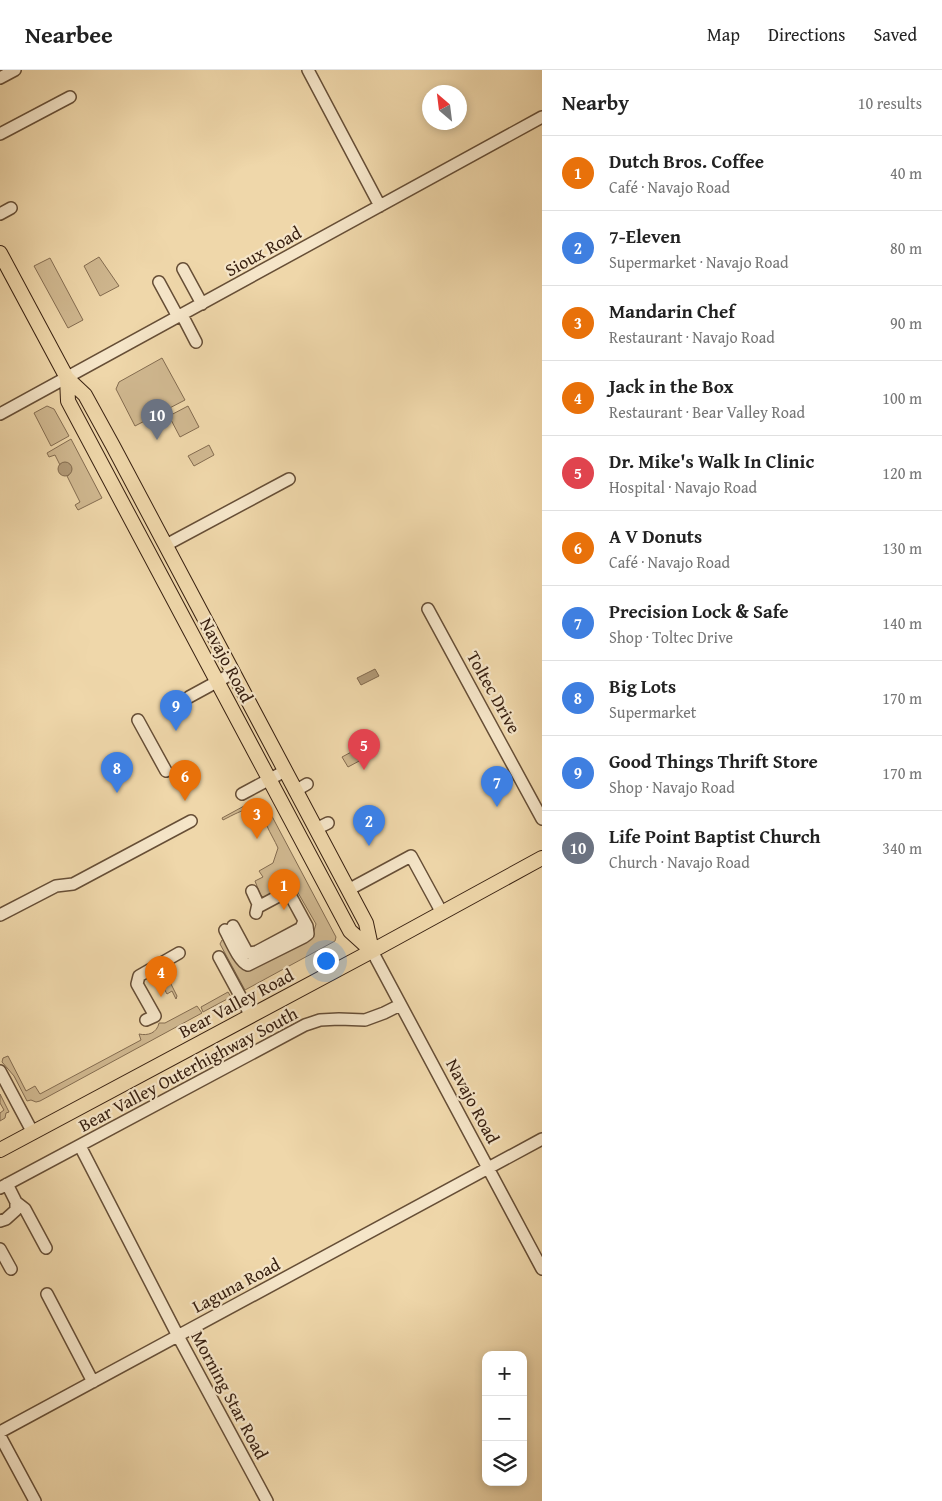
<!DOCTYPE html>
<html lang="en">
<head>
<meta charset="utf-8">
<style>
  body { margin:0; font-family:"Gentium Book Plus",serif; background:#f6f6f6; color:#222 }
  .controls { position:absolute; right:15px; bottom:15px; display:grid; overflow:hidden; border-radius:10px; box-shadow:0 2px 8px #0003 }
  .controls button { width:45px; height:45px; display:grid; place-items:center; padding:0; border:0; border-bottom:1px solid #e0e0e0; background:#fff; color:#222; font:25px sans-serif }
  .compass { position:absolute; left:422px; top:15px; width:45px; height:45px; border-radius:50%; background:#fff; box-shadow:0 2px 8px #0003; rotate:332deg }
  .you { position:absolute; left:325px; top:890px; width:18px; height:18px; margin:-12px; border:4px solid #fff; border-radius:50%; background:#1a73e8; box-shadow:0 0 0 8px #1a73e833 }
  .badge { display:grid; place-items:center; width:32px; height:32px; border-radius:50%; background:#b45309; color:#fff; font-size:16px; font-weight:700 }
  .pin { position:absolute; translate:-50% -41px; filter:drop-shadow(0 1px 2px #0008) }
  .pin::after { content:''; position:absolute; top:26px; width:18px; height:15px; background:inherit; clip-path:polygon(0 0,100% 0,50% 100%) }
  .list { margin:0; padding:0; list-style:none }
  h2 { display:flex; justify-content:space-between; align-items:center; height:65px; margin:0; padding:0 20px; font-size:21px }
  h2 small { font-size:16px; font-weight:400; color:#767676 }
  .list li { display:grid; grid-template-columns:32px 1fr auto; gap:15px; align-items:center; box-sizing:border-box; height:75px; padding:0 20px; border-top:1px solid #e0e0e0 }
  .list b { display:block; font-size:19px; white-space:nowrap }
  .list p { margin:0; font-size:16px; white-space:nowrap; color:#767676 }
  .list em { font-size:16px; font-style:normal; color:#767676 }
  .icon { flex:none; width:28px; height:28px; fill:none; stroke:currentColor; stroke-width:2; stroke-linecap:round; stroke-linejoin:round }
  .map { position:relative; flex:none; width:542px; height:1431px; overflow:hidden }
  header { display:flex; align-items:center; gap:30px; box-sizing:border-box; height:70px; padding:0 25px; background:#fff; border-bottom:1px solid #e0e0e0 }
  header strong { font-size:24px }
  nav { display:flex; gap:28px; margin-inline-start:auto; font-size:18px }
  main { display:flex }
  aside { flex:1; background:#fff }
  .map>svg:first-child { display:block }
</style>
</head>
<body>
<header>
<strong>Nearbee</strong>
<nav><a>Map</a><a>Directions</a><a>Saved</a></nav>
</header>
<main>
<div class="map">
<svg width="542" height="1431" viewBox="0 0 542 1431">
  <rect width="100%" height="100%" fill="#efd7aa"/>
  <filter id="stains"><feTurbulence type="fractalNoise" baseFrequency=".004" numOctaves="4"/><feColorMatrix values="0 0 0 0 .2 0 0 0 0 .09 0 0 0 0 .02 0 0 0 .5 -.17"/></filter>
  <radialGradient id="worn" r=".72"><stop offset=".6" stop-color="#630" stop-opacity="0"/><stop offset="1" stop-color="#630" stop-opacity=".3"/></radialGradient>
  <path fill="#d0b890" stroke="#846c50" d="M 99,187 L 119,216 L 100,226 L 84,196 Z
    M 50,188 L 83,250 L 68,258 L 34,196 Z
    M 162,288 L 185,330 L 135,356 L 116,319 L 119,312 Z
    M 47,336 L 54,339 L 69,366 L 51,376 L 34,343 Z
    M 188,336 L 199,357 L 180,367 L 169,346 Z
    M 71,369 L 102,428 L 78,440 L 75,435 L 80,432 L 67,406 L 69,405 L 63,393 L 60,395 L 55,385 L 49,387 L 47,383 Z
    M 209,375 L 214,385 L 194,396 L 188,386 Z
    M 370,672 L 376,682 L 348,697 L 342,687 Z
    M 257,729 L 259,732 L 264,732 L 266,735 L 336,867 L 335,871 L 245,920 L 220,874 L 222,870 L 224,869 L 240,892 L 313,864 L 316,854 L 297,821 L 291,818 L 265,829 L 260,824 L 255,811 L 263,807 L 259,801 L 273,793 L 278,778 C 275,771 270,763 267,756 C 253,732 245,739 223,750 L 222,748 Z
    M 164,900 L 177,926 L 176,929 L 172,921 L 167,924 L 157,906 L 158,904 Z
    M 228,922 L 231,927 L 203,942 L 201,937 Z
    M 197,936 L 202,943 L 40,1031 L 36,1032 L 31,1030 L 27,1031 L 14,1006 L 2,992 L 3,988 L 8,986 L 26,1021 L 35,1016 L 40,1024 L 141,970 L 139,964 C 148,966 157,963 159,953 L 165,953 Z
    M 0,1024 L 9,1042 L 6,1043 L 5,1048 L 0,1051 L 0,1043 L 4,1040 L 0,1033 Z"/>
  <path fill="#b19976" stroke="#81694d" d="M58 399a7 7 0 1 1 14 0a7 7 0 1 1-14 0Z
    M 375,599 L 379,606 L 361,615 L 357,608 Z"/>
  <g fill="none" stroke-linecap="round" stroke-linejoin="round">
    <g stroke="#664e36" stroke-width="14">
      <path id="minor" d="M 308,0 L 380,136
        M 0,8 L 15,0
        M 0,64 L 70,27
        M 0,144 L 11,138
        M 183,199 L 202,234
        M 159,212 L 178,247
        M 182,245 L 196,272
        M 0,344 L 542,47
        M 166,475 L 289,409
        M 428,539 L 542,749
        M 189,627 L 233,603
        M 138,650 L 166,701
        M 295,721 L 307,714
        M 242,724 L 285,701
        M 316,759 L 328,753
        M 348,820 L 411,786 L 442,843
        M 252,821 L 258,834 L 256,843
        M 0,845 L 56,816 L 73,814 L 191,751
        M 233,856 L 247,882 L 250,883 L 256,882 L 301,858 L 304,851
        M 225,860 C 230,869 239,892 248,895 L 304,867 L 308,864 L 307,856 L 288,821 L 258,837
        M 372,881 L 542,1199
        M 219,887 L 251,946
        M 146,950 L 155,946 L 137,914 L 139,906 L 179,883
        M 0,1001 L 33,1063
        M 80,1076 L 178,1266 L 267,1431
        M 0,1118 L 305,955 L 320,950 L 339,949 L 365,950 L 384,943 L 400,935
        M 16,1132 L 25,1139 L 46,1178
        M 0,1151 L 6,1149 L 16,1140 L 16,1132 L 7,1114
        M 0,1179 L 11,1199
        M 47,1224 L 93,1312
        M 0,1362 L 542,1069
        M 0,1366 L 35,1431"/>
    </g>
    <g stroke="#382010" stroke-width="16">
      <path id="major" d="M 0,183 L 67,308 L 85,325 L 113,376 L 366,853 L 372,881
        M 67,308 L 68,331 L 350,861 L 372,881
        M 0,1080 L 372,881 L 542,788"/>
    </g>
    <use href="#minor" stroke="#f5e5c8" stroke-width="11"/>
    <use href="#major" stroke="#efd7aa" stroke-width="14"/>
  </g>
  <g text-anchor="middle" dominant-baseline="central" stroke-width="4.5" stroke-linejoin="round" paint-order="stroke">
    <g font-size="18" fill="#382010" stroke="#f5e5c8">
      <text transform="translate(263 181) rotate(-29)">Sioux Road</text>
      <text transform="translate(227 590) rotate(62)">Navajo Road</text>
      <text transform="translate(494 622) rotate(61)">Toltec Drive</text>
      <text transform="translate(236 933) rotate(-28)">Bear Valley Road</text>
      <text transform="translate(188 999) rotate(-28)">Bear Valley Outerhighway South</text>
      <text transform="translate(473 1031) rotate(62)">Navajo Road</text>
      <text transform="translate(236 1215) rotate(-28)">Laguna Road</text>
      <text transform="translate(230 1325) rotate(62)">Morning Star Road</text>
    </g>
  </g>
  <rect width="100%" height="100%" filter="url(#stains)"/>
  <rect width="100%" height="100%" fill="url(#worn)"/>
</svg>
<div class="controls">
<button>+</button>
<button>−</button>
<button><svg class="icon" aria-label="layers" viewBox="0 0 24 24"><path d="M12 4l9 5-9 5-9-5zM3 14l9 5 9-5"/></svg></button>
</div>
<svg class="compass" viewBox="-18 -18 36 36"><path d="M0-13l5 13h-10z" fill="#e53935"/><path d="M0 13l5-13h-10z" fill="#767676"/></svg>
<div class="you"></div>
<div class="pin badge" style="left:284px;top:840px;background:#e8710a">1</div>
<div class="pin badge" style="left:369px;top:776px;background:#3f7fe0">2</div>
<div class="pin badge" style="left:257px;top:769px;background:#e8710a">3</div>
<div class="pin badge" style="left:161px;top:927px;background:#e8710a">4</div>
<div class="pin badge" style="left:364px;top:700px;background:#e0444e">5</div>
<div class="pin badge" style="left:185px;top:731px;background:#e8710a">6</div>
<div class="pin badge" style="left:497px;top:737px;background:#3f7fe0">7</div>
<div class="pin badge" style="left:117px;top:723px;background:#3f7fe0">8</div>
<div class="pin badge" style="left:176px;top:661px;background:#3f7fe0">9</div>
<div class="pin badge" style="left:157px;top:370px;background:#6b7280">10</div>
</div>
<aside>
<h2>Nearby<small>10 results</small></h2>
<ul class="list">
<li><span class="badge" style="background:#e8710a">1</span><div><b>Dutch Bros. Coffee</b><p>Café · Navajo Road</p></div><em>40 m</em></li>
<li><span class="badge" style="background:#3f7fe0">2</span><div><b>7-Eleven</b><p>Supermarket · Navajo Road</p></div><em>80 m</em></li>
<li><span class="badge" style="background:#e8710a">3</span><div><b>Mandarin Chef</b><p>Restaurant · Navajo Road</p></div><em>90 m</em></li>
<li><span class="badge" style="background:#e8710a">4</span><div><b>Jack in the Box</b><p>Restaurant · Bear Valley Road</p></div><em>100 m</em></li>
<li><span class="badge" style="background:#e0444e">5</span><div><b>Dr. Mike's Walk In Clinic</b><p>Hospital · Navajo Road</p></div><em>120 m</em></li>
<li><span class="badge" style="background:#e8710a">6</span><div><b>A V Donuts</b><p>Café · Navajo Road</p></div><em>130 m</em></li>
<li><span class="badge" style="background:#3f7fe0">7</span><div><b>Precision Lock &amp; Safe</b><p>Shop · Toltec Drive</p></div><em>140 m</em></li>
<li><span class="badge" style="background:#3f7fe0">8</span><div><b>Big Lots</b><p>Supermarket</p></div><em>170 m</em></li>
<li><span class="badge" style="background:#3f7fe0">9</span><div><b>Good Things Thrift Store</b><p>Shop · Navajo Road</p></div><em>170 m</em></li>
<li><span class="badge" style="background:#6b7280">10</span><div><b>Life Point Baptist Church</b><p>Church · Navajo Road</p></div><em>340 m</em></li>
</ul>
</aside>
</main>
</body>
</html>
